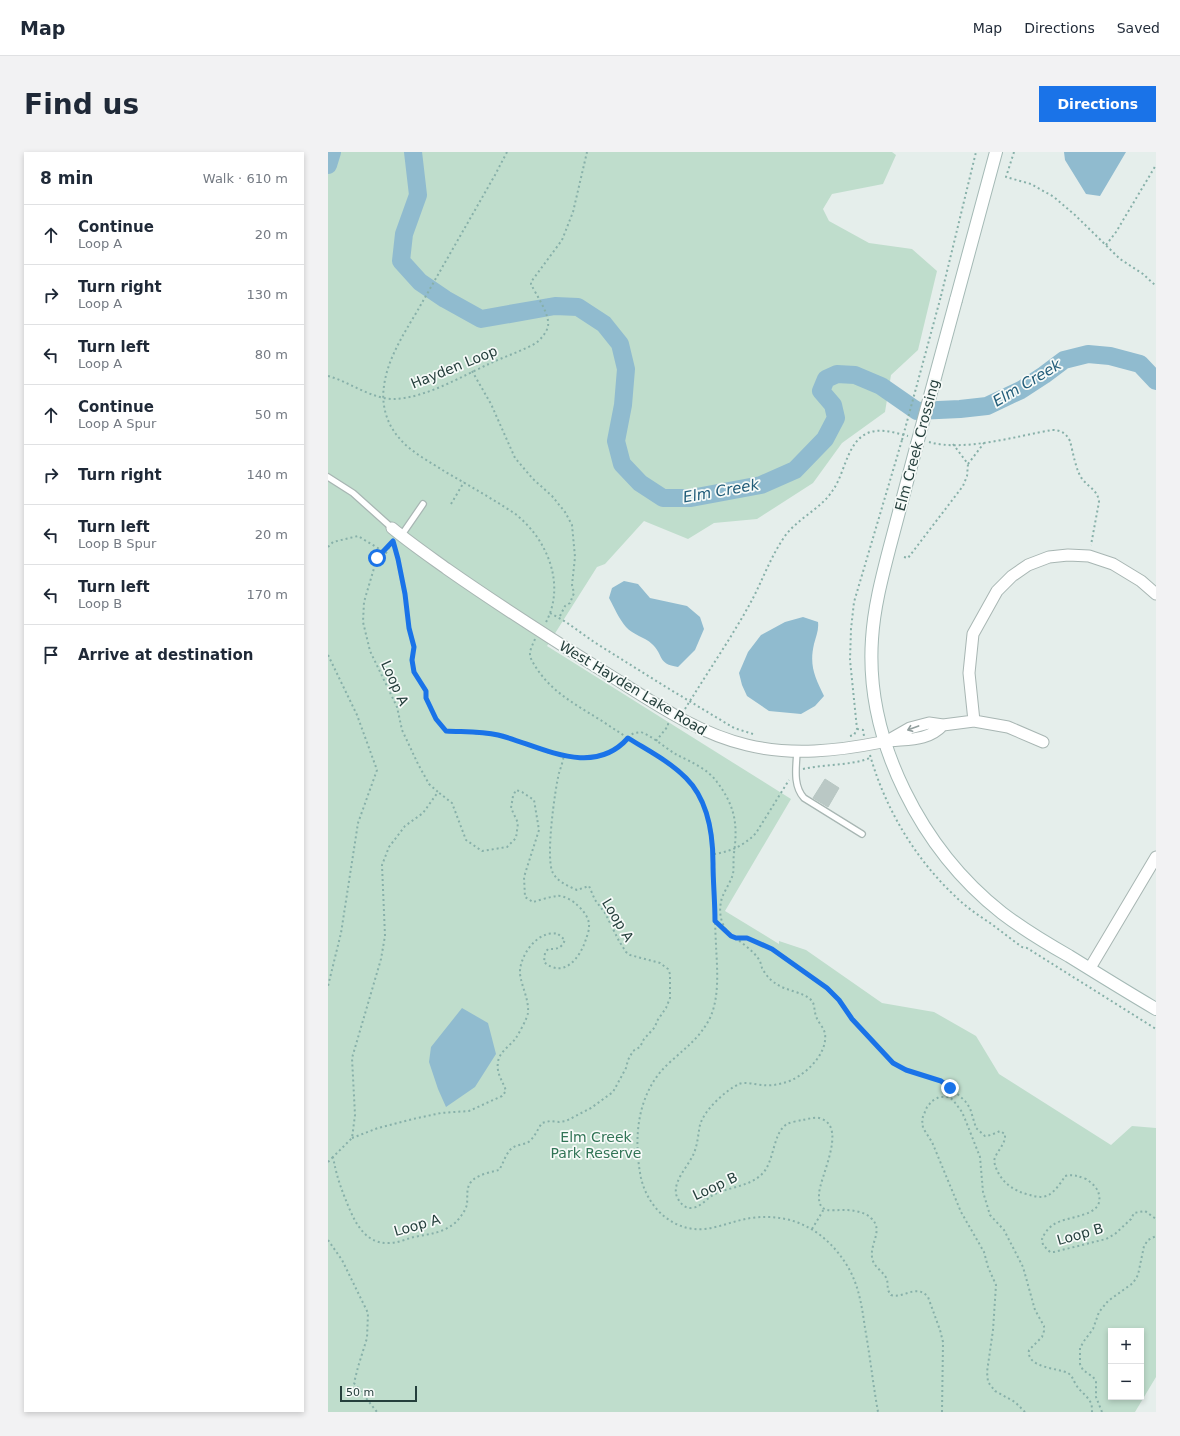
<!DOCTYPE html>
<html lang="en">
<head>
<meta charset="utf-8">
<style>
  body { margin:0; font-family:"DejaVu Sans",sans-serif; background:#f2f2f3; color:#1f2937 }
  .controls { position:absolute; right:12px; bottom:12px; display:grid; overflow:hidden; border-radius:0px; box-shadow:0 2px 6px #0003 }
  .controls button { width:36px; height:36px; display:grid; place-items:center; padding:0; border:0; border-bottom:1px solid #e0e1e3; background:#fff; color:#1f2937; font:20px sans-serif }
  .scale { position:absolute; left:12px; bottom:10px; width:77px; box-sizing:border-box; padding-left:4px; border:2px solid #253f3c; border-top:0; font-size:11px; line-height:14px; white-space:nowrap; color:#253f3c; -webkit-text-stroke:3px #f6faf8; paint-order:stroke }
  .stop { position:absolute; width:12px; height:12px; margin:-9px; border:3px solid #1a73e8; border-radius:50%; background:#fff }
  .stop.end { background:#1a73e8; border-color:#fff; box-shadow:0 1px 4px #0008 }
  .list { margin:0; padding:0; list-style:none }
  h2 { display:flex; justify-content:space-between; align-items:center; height:52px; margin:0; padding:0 16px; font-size:17px }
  h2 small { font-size:13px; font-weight:400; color:#747a83 }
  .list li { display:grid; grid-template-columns:26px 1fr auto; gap:12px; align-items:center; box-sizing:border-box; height:60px; padding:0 16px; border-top:1px solid #e0e1e3 }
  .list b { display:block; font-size:15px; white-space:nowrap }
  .list p { margin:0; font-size:13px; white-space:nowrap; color:#747a83 }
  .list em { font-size:13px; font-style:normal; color:#747a83 }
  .icon { flex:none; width:22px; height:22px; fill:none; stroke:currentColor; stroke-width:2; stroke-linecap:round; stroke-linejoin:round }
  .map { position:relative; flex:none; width:828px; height:1260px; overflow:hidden; border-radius:0px }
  header { display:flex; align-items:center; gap:24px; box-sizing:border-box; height:56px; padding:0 20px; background:#fff; border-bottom:1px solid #e0e1e3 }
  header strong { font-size:19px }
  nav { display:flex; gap:22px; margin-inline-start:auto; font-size:14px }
  .intro { display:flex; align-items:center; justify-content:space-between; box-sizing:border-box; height:96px; padding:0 24px }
  h1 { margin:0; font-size:28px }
  .button { padding:10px 18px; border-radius:0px; background:#1a73e8; color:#fff; font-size:14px; font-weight:700 }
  main { display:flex; gap:24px; padding:0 24px }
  aside { flex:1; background:#fff; border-radius:0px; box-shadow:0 2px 6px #0003 }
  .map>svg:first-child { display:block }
</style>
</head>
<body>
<header>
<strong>Map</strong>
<nav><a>Map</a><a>Directions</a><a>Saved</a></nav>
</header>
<div class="intro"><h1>Find us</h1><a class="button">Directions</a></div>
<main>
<aside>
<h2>8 min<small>Walk · 610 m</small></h2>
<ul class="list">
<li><svg class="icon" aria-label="ahead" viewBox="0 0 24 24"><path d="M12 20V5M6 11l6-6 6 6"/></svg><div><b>Continue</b><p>Loop A</p></div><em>20 m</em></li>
<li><svg class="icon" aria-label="right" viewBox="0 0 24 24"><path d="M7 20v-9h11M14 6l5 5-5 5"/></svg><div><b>Turn right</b><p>Loop A</p></div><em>130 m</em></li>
<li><svg class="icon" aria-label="left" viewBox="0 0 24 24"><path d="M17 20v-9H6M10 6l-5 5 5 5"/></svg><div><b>Turn left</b><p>Loop A</p></div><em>80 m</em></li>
<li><svg class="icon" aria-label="ahead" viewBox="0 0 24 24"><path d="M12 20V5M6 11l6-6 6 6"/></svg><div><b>Continue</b><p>Loop A Spur</p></div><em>50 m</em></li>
<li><svg class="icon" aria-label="right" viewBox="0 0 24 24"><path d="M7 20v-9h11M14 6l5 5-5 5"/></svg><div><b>Turn right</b></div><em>140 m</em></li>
<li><svg class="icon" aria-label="left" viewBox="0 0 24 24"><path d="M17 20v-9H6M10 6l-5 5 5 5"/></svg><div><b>Turn left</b><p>Loop B Spur</p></div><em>20 m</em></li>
<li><svg class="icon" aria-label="left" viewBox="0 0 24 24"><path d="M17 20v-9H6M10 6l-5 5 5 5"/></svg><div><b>Turn left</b><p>Loop B</p></div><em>170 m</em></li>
<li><svg class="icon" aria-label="arrive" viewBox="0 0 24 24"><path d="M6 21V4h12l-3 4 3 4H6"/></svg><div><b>Arrive at destination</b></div></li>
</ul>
</aside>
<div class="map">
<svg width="828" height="1260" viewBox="0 0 828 1260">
  <rect width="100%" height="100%" fill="#e5eeeb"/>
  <path fill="#bfddcc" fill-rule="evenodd" d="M 0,0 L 564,0 L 568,3 L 555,32 L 504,42 L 495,57 L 501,69 L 541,91 L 584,97 L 609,119 L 590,198 L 563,223 L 557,260 L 514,291 L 485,331 L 429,367 L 386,371 L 360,387 L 316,369 L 277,412 L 269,415 L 219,494 L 463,647 L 397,759 L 451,792 L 451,789 L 478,798 L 554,851 L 606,860 L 648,884 L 671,922 L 783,993 L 804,974 L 828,976 L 828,1225 L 807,1260 L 0,1260 ZM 783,1179 L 813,1179 L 813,1245 L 783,1245 Z"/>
  <path fill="#90bbcf" d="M 736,0 L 798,0 L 772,44 L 758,42 L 737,8 Z
    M 296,429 L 310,432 L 322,446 L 359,454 L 372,465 L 376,477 L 367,498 L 350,515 C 329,512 336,503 324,492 C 317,485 305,483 298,475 C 291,467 286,455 281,446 L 284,436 Z
    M 475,465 L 490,470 C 491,478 488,484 486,492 C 481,514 487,525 496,544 L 487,554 L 473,562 L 441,559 L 419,544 L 414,533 L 411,521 L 420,500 L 433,483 L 457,470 Z
    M 134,856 L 160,871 L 168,902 L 147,935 L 118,955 L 110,937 L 101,910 L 103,895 Z"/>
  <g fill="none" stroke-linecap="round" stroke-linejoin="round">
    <path stroke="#90bbcf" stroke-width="18" d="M 85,0 L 90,43 L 76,82 L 73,109 L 92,130 L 117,147 L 153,167 L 227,154 L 250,155 L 276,172 L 292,192 L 298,217 L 295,253 L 288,289 L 294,312 L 312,331 L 335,346 L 363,346 L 433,333 L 467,318 L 497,287 L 508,266 L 505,253 L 493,239 L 498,227 L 509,222 L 527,223 L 553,234 L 589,259 L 632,257 L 659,254 L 693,238 L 716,223 L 736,208 L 760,202 L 782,204 L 812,212 L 828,229
      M 0,13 L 4,0"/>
  </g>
  <path fill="#bac8c5" stroke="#b8c7c3" d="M 497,627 L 511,636 L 500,655 L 485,646 Z"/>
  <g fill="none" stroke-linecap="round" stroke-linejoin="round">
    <g stroke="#a8b6b3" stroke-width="8">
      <path id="lane" d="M 0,325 L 25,341 L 64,376
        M 73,384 L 95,352
        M 469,600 C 468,616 465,634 476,646 L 534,682"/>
    </g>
    <g stroke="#a8b6b3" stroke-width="13">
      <path id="street" d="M 64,376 C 82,391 101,404 119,417 C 169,452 219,484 270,516 C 318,545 364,580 419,593 C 464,604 509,599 554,590 C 577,586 598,591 615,573
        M 646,569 L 641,521 L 645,482 L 669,439 L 684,424 L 700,413 L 721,405 L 740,403 L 761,404 L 785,412 L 813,429 L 828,442
        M 561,588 L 582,576 L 601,571 L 615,573 L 646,569 L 680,575 L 715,590
        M 762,816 L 828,705"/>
    </g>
    <g stroke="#a4b9b5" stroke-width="14">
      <path id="secondary" d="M 628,148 L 668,0
        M 589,292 C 580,326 571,360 562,394 C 554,425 546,455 544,487 C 537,589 594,698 674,761 C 695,777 718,791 741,804 C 770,822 799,840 828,857"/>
    </g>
    <path stroke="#87b0a9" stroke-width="2" stroke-dasharray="2 3" stroke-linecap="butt" d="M 179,0 L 167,23 C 143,65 119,107 95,149 C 80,176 60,203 56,234 C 53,253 59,273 72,287 C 83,300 102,310 116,319 C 140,333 163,346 186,361 C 219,386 239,433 217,472
      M 686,0 L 678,25 L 703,32 L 726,45 L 747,63 L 792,107 L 815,122 L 828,134
      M 778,93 L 788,80 L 828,13
      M 613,144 L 648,0
      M 144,219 L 163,252 L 187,306 L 205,327 L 224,344 L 237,360 L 244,373 L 247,405 L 244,433 L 246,441 L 242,451 L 237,454 L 231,466
      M 0,224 C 22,230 43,247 66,247 C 98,246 134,224 163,211 C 178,204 194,199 208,191 C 213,187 219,180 220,174 C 222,162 208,143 203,132 L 203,130 L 234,88 L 245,60 L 259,0
      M 601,290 C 635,300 689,284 724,278 C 733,278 738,281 742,289 C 745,300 748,320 755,328 C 762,336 770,339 771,350 L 763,393
      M 625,292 L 640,312 L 656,291
      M 123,352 L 136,330
      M 65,389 L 49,406 L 36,450 L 35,470 L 42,499 L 69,555 L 74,578 L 90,612 L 101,632 L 110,640 L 95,661 L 77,674 L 61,695 L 54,713 L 57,784 L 53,807 L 24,906 L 27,963 L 24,986 L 5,1005 C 8,1021 11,1031 17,1046 C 25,1066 35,1093 62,1091 C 70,1091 78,1087 86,1085 C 101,1082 116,1081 128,1070 C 132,1066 138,1058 139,1052 C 140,1043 137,1034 146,1027 C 153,1022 163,1020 171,1018 C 175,1012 177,1004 182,998 C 186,993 193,993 199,991 C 206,987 209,978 214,971 L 222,969 L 231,970 L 238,969 L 263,956 L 285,940 L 298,916 L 300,908 L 305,899 L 312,895 L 316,887 L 327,875 L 329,869 L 338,856 L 342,846 L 342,822 L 340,817 L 332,811 L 302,803 L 298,800 L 291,789 L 277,761 L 267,748 L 261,734 L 249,738 C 240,734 230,730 225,721 C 217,708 227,637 231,621 C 233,615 235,609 236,603 L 222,601 L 170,583 L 118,579 L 108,567 L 98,547 L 98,539 L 87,520 L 84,507 L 86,495 L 81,476 L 77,442 L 70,407 L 65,390
      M 0,395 L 5,390 L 30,384 L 58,401 L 63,392
      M 576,405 L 580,406 L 635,334 L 639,324 L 640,312
      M 222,461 L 238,470 L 266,490 L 338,535 L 406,576 L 425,582
      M 207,487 C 205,492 202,497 202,502 C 202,507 206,512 209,517 C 225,541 250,554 274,569 C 289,579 303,588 318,598 C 336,608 356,619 367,637 C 375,649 380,663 383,676 C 387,697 386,719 386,740 C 387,757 387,775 388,793 C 389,816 392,844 382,866 C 372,886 356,897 340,912 C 309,941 305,986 313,1026 C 320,1056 345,1080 377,1077 C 393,1075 408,1068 423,1066 C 466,1060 499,1080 520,1115 C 531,1134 534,1155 537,1176 C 542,1204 545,1232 550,1260
      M 0,503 L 29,563 L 49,618 L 30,671 L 13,781 L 0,834
      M 357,557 C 379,521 404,485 424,448 C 435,427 443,404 457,384 C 470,366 493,357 505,338 C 516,322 518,298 533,285 C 547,274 564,280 580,284
      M 529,577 L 535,578 L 536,584
      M 522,584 L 526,583 L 529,577 L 522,508 L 523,477 L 526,450 L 574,288
      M 328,589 L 340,574 L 340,571
      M 236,603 C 261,607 273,608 294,592 C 298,589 301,584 306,581 L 313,580 C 326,585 337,596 349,603 C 362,609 381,618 389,630 C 407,654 410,672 406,701 C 405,708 406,715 405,722 C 402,732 394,742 393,750 C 390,764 395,780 408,786
      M 542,603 C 557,656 587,707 628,745 C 638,755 650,763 662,771 C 673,779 683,787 694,795 L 699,796 L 828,877
      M 475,617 C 497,612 521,614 542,606
      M 386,702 C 402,700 417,693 428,681 L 461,628
      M 388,769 L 397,777
      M 24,986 L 50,976 L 85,967 L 113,961 L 141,959 L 174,944 L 178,939 C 175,929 168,922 170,910 C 171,900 182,894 188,886 C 191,881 199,867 200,861 C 201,847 194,836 192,822 C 191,808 203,788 217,783 C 220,781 225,782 229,781 L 237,788 C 233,797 229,797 220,797 L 217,801 L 216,810 C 236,827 252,806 258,787 C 259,784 261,779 261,775 C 262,766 254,757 248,752 C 244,748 234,743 229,744 C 221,745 212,748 205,750 L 197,745 L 196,725 L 211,678 L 206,648 L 194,640 L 188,638 L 185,644 L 183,656 L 190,671 L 188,686 L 179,695 L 154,699 L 138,688 L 124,651 L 110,640
      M 0,1010 L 5,1005
      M 484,1077 L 496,1057
      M 0,1088 L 14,1108 L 40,1161 L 39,1186 L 30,1215 L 26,1231 L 49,1260
      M 614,1260 L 615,1190 L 612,1178 L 600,1145 C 588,1131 576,1147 563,1143 C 557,1136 562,1131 557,1124 C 552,1117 545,1114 544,1105 C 542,1091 556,1078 543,1066 C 537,1060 525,1058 516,1058 C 503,1058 490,1062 491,1043 C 491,1026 519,977 494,967 C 488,964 481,967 474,968 C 470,969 463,970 459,972 C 444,981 447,1011 433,1023 C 420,1035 400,1035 385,1043 C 378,1047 373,1055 364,1056 C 357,1057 352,1051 349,1045 C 343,1030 361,1014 366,1001 C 370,991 370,982 372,973 C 376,958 397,939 411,932 C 418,929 427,933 435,933 C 441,934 448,933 455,931 C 474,927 500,903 497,882 C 496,875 490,871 488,864 C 486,859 487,853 484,849 C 477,840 457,839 447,831 C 442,828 437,822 434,816 C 433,812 432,808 429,805 C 424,798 415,792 408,786 L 419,786 L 437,793 L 460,807 L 472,818 L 506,842 L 516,854 L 524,867 L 565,911 L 578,918 L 613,929 L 622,935 L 637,949 L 642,956 L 648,976 L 657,984 L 663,983 L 672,979 L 677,982 C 678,993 668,999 666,1009 C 670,1028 684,1039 702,1043 C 708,1045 715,1046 721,1043 C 727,1039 733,1031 737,1024 C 745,1022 750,1024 758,1027 C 764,1031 770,1036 771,1043 C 776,1066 738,1063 725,1073 C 720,1076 716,1082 714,1087 L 715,1093 L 722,1100 L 726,1100 L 778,1087 L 787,1082 L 803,1067 L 806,1061 L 817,1059 L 828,1067
      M 697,1260 L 687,1250 L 667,1239 L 660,1230 L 659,1220 L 665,1178 L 668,1133 L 660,1115 L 656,1100 L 633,1060 L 604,990 L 595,976 L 594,967 L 599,955 L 604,949 L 611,945 L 621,945 L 625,948 L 634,960 L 637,967 L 652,1005 L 655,1040 L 662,1063 L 676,1078 L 695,1115 L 707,1158 L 716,1174 L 716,1179 L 714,1185 L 701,1198 C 698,1216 730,1216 740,1221 C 744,1224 745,1227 747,1231 C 751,1239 759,1243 763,1251 C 764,1254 764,1257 764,1260
      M 774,1260 L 768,1245 L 768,1229 L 765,1225 L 755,1218 L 752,1212 L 752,1196 L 756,1189 L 765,1177 L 771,1160 L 780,1149 L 805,1131 L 810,1123 L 816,1094 L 820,1088 L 828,1084"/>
    <use href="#lane" stroke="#fff" stroke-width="5.5"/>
    <use href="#street" stroke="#fff" stroke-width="11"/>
    <use href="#secondary" stroke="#fff" stroke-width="12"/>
    <g stroke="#a4b9b5" stroke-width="14" stroke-linecap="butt">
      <path id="secondary-bridge" d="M 589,292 L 628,148"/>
    </g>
    <path stroke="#87b0a9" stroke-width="2" stroke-dasharray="2 3" stroke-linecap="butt" d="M 574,288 L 613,144"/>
    <use href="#secondary-bridge" stroke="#fff" stroke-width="12"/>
  </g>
  <defs><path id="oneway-shaft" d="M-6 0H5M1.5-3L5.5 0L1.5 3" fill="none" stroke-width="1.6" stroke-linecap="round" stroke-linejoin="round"/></defs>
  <use stroke="#929f9e" href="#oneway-shaft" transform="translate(585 576) rotate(160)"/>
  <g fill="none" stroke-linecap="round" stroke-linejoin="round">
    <path stroke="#1a73e8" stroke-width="5" d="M 49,406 L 65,389 L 70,407 L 77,442 L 81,476 L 86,495 L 84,508 L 86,520 L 98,539 L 98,546 L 108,567 L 118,579 C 135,580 153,579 170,583 C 211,593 264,627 300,586 C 319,598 341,609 358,626 C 380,648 385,680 385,711 C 385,730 387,749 387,769 L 403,784 L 408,786 L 419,786 L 444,797 L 499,836 L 511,848 L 524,867 L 565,911 L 578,918 L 613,929 L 622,936"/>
  </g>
  <g text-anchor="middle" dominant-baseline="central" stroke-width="3.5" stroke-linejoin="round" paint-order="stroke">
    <g font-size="14" fill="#253f3c" stroke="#f6faf8">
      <text transform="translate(126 215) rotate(-22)">Hayden Loop</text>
      <text transform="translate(589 293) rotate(-75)">Elm Creek Crossing</text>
      <text transform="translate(67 531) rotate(66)">Loop A</text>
      <text transform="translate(305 536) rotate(31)">West Hayden Lake Road</text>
      <text transform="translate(290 768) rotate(59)">Loop A</text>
      <text transform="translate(387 1034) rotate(-25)">Loop B</text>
      <text transform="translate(89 1073) rotate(-16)">Loop A</text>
      <text transform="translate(752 1082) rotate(-16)">Loop B</text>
    </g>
    <g font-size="14" fill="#317456" stroke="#f6faf8">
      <text x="268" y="985">Elm Creek<tspan x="268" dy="16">Park Reserve</tspan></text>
    </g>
    <g font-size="15" font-style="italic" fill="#215c79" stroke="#f6faf8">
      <text transform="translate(699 231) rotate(-31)">Elm Creek</text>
      <text transform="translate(393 339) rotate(-10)">Elm Creek</text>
    </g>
  </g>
</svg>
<div class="controls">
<button>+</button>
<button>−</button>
</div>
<div class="scale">50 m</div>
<div class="stop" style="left:49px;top:406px"></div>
<div class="stop end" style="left:622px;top:936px"></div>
</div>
</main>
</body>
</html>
